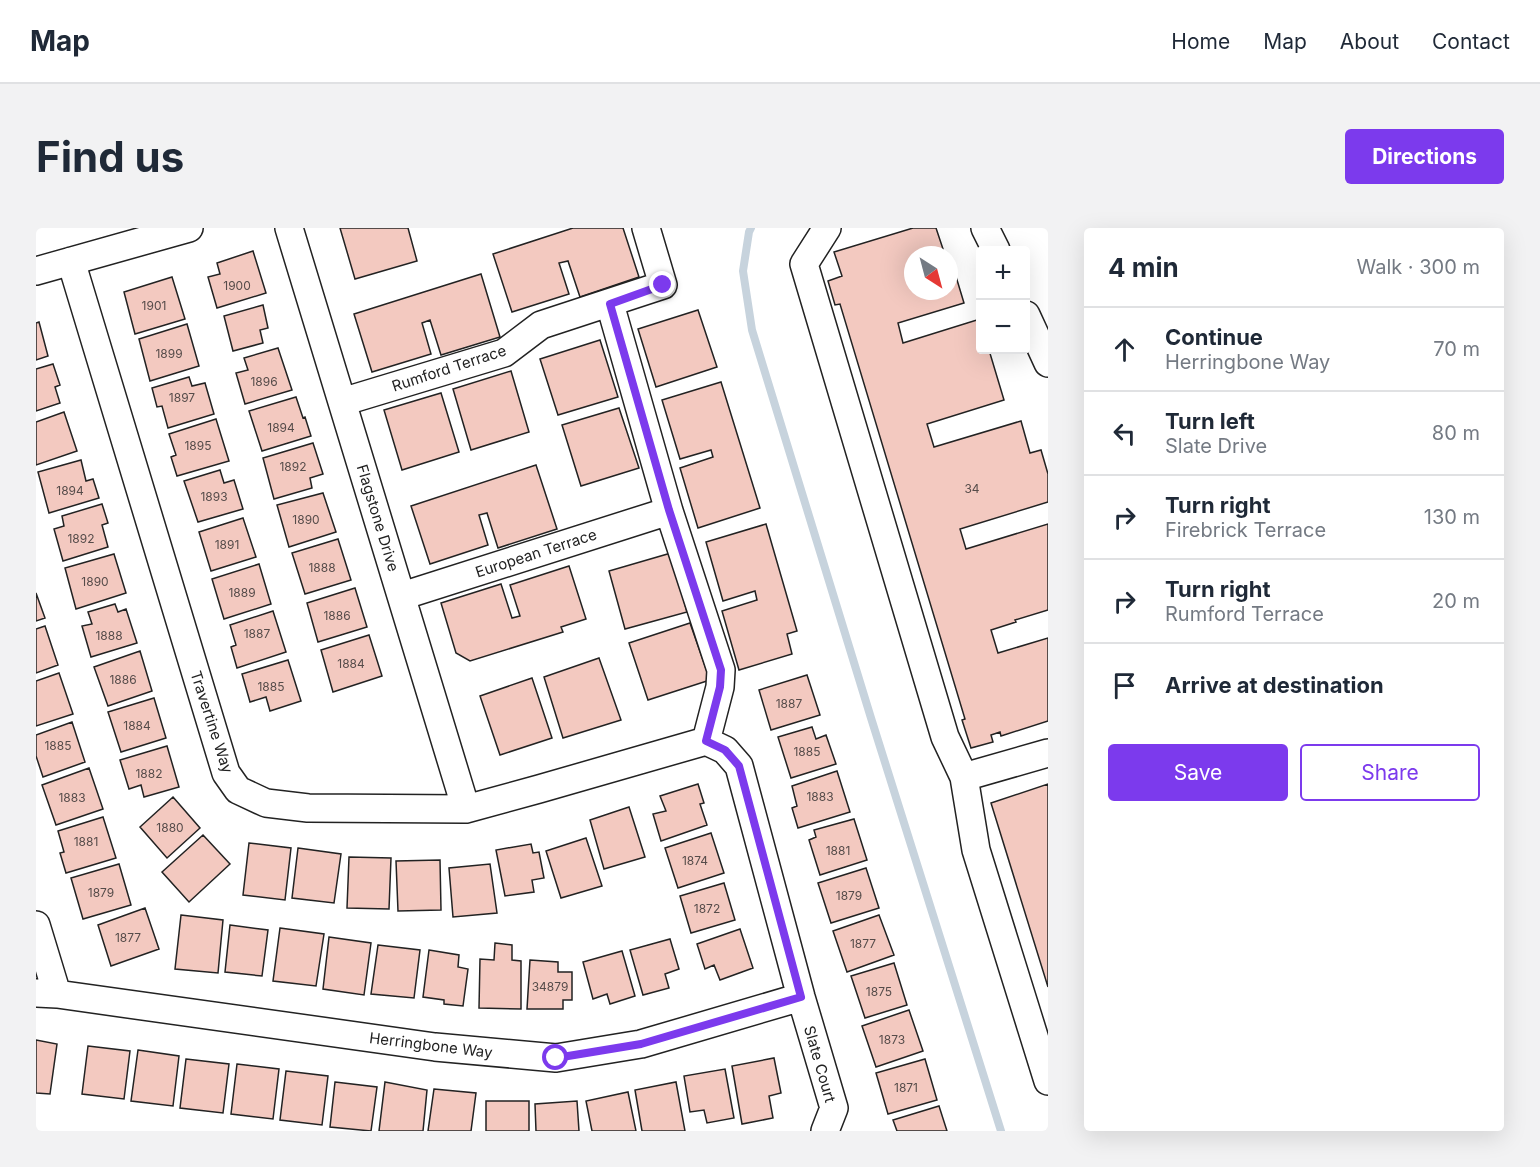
<!DOCTYPE html>
<html lang="en">
<head>
<meta charset="utf-8">
<style>
  body { margin:0; font-family:Inter,sans-serif; background:#f2f2f3; color:#1f2937 }
  .controls { position:absolute; right:18px; top:18px; display:grid; overflow:hidden; border-radius:6px; box-shadow:0 6px 24px #0002 }
  .controls button { width:54px; height:54px; display:grid; place-items:center; padding:0; border:0; border-bottom:2px solid #e0e1e3; background:#fff; color:#1f2937; font:30px sans-serif }
  .compass { position:absolute; left:868px; top:18px; width:54px; height:54px; border-radius:50%; background:#fff; box-shadow:0 6px 24px #0002; rotate:144deg }
  .stop { position:absolute; width:18px; height:18px; margin:-14px; border:4px solid #7c3aed; border-radius:50%; background:#fff }
  .stop.end { background:#7c3aed; border-color:#fff; box-shadow:0 2px 6px #0008 }
  .list { margin:0; padding:0; list-style:none }
  h2 { display:flex; justify-content:space-between; align-items:center; height:78px; margin:0; padding:0 24px; font-size:26px }
  h2 small { font-size:20px; font-weight:400; color:#747a83 }
  .list li { display:grid; grid-template-columns:39px 1fr auto; gap:18px; align-items:center; box-sizing:border-box; height:84px; padding:0 24px; border-top:2px solid #e0e1e3 }
  .list b { display:block; font-size:22px; white-space:nowrap }
  .list p { margin:0; font-size:20px; white-space:nowrap; color:#747a83 }
  .list em { font-size:20px; font-style:normal; color:#747a83 }
  .actions { display:flex; gap:12px; padding:18px 24px }
  .actions a { flex:1; padding:14px 0; border:2px solid #7c3aed; border-radius:6px; text-align:center; font-size:21px; color:#7c3aed }
  .actions .main { background:#7c3aed; color:#fff }
  .icon { flex:none; width:33px; height:33px; fill:none; stroke:currentColor; stroke-width:2; stroke-linecap:round; stroke-linejoin:round }
  .map { position:relative; flex:none; width:1012px; height:903px; overflow:hidden; border-radius:6px }
  header { display:flex; align-items:center; gap:36px; box-sizing:border-box; height:84px; padding:0 30px; background:#fff; border-bottom:2px solid #e0e1e3 }
  header strong { font-size:28px }
  nav { display:flex; gap:33px; margin-inline-start:auto; font-size:21px }
  .intro { display:flex; align-items:center; justify-content:space-between; box-sizing:border-box; height:144px; padding:0 36px }
  h1 { margin:0; font-size:42px }
  .button { padding:15px 27px; border-radius:6px; background:#7c3aed; color:#fff; font-size:21px; font-weight:700 }
  main { display:flex; gap:36px; padding:0 36px }
  aside { flex:1; background:#fff; border-radius:6px; box-shadow:0 6px 24px #0002 }
  .map>svg:first-child { display:block }
</style>
</head>
<body>
<header>
<strong>Map</strong>
<nav><a>Home</a><a>Map</a><a>About</a><a>Contact</a></nav>
</header>
<div class="intro"><h1>Find us</h1><a class="button">Directions</a></div>
<main>
<div class="map">
<svg width="1012" height="903" viewBox="0 0 1012 903">
  <rect width="100%" height="100%" fill="#fff"/>
  <g fill="none" stroke-linecap="round" stroke-linejoin="round">
    <path stroke="#c7d3dd" stroke-width="8" d="M 715,0 L 713,4 L 707,43 L 716,102 L 835,490 L 965,903"/>
  </g>
  <path fill="#f3c9c0" stroke="#222" stroke-width="1.5" d="M 304,0 L 372,0 L 381,33 L 319,51 Z
    M 537,0 L 587,0 L 603,49 L 544,69 L 532,33 L 523,35 L 533,66 L 476,84 L 457,26 Z
    M 877,0 L 900,0 L 909,27 L 877,27 L 877,63 L 913,63 L 913,32 L 915,32 L 928,75 L 862,95 L 867,115 L 944,91 L 945,122 L 953,122 L 968,172 L 891,196 L 898,219 L 985,193 L 994,225 L 1005,222 L 1012,246 L 1012,274 L 924,301 L 930,321 L 1012,296 L 1012,382 L 979,392 L 980,394 L 955,402 L 962,425 L 1012,410 L 1012,493 L 965,508 L 964,504 L 955,507 L 957,514 L 935,520 L 926,492 L 929,491 L 804,76 L 799,77 L 792,53 L 806,48 L 798,24 Z
    M 217,23 L 230,65 L 181,80 L 172,49 L 184,46 L 181,35 Z
    M 445,46 L 464,109 L 405,127 L 394,92 L 386,95 L 395,126 L 336,144 L 318,86 Z
    M 136,49 L 149,91 L 99,106 L 88,64 Z
    M 227,77 L 232,100 L 224,102 L 227,115 L 197,123 L 188,88 Z
    M 662,82 L 681,139 L 620,159 L 602,101 Z
    M 3,94 L 12,128 L 0,132 L 0,95 Z
    M 151,96 L 163,138 L 114,153 L 103,111 Z
    M 564,112 L 582,169 L 522,187 L 504,131 Z
    M 242,120 L 256,162 L 209,176 L 200,145 L 212,142 L 208,130 Z
    M 17,136 L 24,157 L 19,159 L 24,175 L 0,183 L 0,141 Z
    M 475,143 L 493,204 L 435,222 L 417,161 Z
    M 153,149 L 156,158 L 169,155 L 178,186 L 132,200 L 126,178 L 121,179 L 116,160 Z
    M 685,154 L 724,280 L 662,300 L 644,240 L 677,229 L 675,222 L 644,231 L 626,172 Z
    M 405,165 L 423,224 L 366,242 L 348,182 Z
    M 260,169 L 267,190 L 269,189 L 275,208 L 226,223 L 213,183 Z
    M 583,180 L 603,240 L 545,258 L 526,197 Z
    M 28,184 L 41,223 L 0,237 L 0,194 Z
    M 180,191 L 193,233 L 141,248 L 135,229 L 140,227 L 133,206 Z
    M 277,215 L 287,246 L 274,250 L 276,260 L 238,271 L 227,230 Z
    M 45,232 L 50,253 L 57,251 L 63,270 L 13,285 L 2,244 Z
    M 500,237 L 521,301 L 462,320 L 451,285 L 443,287 L 452,317 L 394,336 L 375,278 Z
    M 184,242 L 188,255 L 198,252 L 207,281 L 162,294 L 148,253 Z
    M 287,265 L 300,304 L 253,319 L 241,277 Z
    M 66,276 L 72,295 L 66,297 L 72,319 L 27,333 L 18,301 L 28,298 L 26,288 Z
    M 207,290 L 220,329 L 175,343 L 163,304 Z
    M 730,296 L 761,403 L 751,406 L 756,426 L 703,442 L 686,383 L 721,372 L 719,363 L 687,373 L 670,314 Z
    M 302,311 L 315,352 L 269,366 L 256,325 Z
    M 635,325 L 651,384 L 589,401 L 573,343 Z
    M 78,326 L 90,365 L 40,381 L 29,340 Z
    M 223,336 L 235,376 L 188,391 L 176,351 Z
    M 533,338 L 550,391 L 525,399 L 527,404 L 434,433 L 420,425 L 405,375 L 465,356 L 476,390 L 484,388 L 474,357 Z
    M 319,360 L 331,399 L 282,414 L 271,375 Z
    M 0,365 L 9,390 L 0,393 Z
    M 79,376 L 82,384 L 90,381 L 101,415 L 55,429 L 46,398 L 56,396 L 52,384 Z
    M 237,383 L 250,424 L 201,440 L 195,419 L 200,417 L 194,397 Z
    M 654,395 L 674,452 L 612,472 L 593,415 Z
    M 9,398 L 22,437 L 0,445 L 0,401 Z
    M 333,407 L 346,448 L 297,464 L 285,422 Z
    M 104,423 L 116,463 L 72,478 L 58,439 Z
    M 563,430 L 585,492 L 527,510 L 508,449 Z
    M 252,432 L 265,473 L 234,483 L 230,469 L 214,474 L 206,446 Z
    M 23,445 L 37,486 L 0,498 L 0,453 Z
    M 771,447 L 784,487 L 735,502 L 723,462 Z
    M 496,450 L 516,510 L 464,527 L 444,468 Z
    M 118,470 L 130,510 L 85,524 L 72,484 Z
    M 36,494 L 49,534 L 7,549 L 0,528 L 0,507 Z
    M 776,499 L 780,511 L 790,507 L 800,536 L 755,550 L 742,509 Z
    M 131,518 L 143,559 L 108,569 L 105,557 L 93,561 L 84,532 Z
    M 53,540 L 67,581 L 20,597 L 6,557 Z
    M 801,543 L 814,584 L 762,600 L 756,580 L 761,578 L 756,558 Z
    M 662,556 L 668,575 L 664,576 L 671,597 L 625,613 L 617,586 L 630,583 L 624,568 Z
    M 1012,556 L 1012,759 L 955,575 Z
    M 137,569 L 164,600 L 131,630 L 104,599 Z
    M 593,579 L 609,629 L 568,641 L 554,592 Z
    M 67,589 L 80,630 L 30,645 L 24,625 L 28,624 L 22,603 Z
    M 818,591 L 831,632 L 784,647 L 773,612 L 780,609 L 778,602 Z
    M 675,605 L 688,645 L 642,660 L 629,620 Z
    M 167,607 L 194,636 L 153,674 L 126,644 Z
    M 550,610 L 566,658 L 525,670 L 510,623 Z
    M 213,615 L 255,620 L 249,672 L 207,667 Z
    M 495,616 L 497,625 L 503,624 L 508,650 L 496,652 L 498,664 L 469,668 L 460,622 Z
    M 262,620 L 305,626 L 298,675 L 256,670 Z
    M 313,629 L 355,630 L 353,681 L 311,680 Z
    M 404,632 L 405,682 L 362,683 L 360,633 Z
    M 83,636 L 95,677 L 47,691 L 35,650 Z
    M 454,636 L 461,685 L 417,689 L 413,640 Z
    M 830,640 L 843,680 L 795,695 L 782,655 Z
    M 688,655 L 699,692 L 655,705 L 644,668 Z
    M 109,680 L 123,721 L 75,738 L 62,697 Z
    M 145,687 L 187,692 L 182,745 L 139,741 Z
    M 843,687 L 858,727 L 811,744 L 797,703 Z
    M 194,697 L 232,702 L 226,748 L 189,744 Z
    M 244,700 L 288,706 L 280,758 L 237,753 Z
    M 704,701 L 717,740 L 684,752 L 678,737 L 669,741 L 661,716 Z
    M 293,709 L 335,715 L 328,767 L 287,761 Z
    M 634,711 L 643,741 L 629,746 L 633,760 L 607,767 L 594,722 Z
    M 459,715 L 476,717 L 476,732 L 485,733 L 485,781 L 443,780 L 444,731 L 458,732 Z
    M 342,717 L 384,722 L 378,770 L 335,766 Z
    M 393,722 L 423,727 L 422,739 L 432,741 L 427,778 L 408,776 L 408,772 L 387,769 Z
    M 586,723 L 599,768 L 574,776 L 571,766 L 557,771 L 547,734 Z
    M 494,732 L 522,734 L 522,744 L 536,744 L 536,772 L 527,772 L 527,781 L 491,781 Z
    M 858,735 L 871,777 L 829,790 L 815,748 Z
    M 873,782 L 887,823 L 840,839 L 826,798 Z
    M 0,812 L 21,816 L 14,866 L 0,865 Z
    M 52,818 L 94,823 L 88,871 L 46,866 Z
    M 102,822 L 143,828 L 137,878 L 95,873 Z
    M 738,830 L 745,865 L 733,868 L 737,890 L 706,896 L 696,838 Z
    M 150,831 L 193,836 L 187,885 L 144,880 Z
    M 889,831 L 901,872 L 852,886 L 840,845 Z
    M 201,836 L 243,841 L 237,891 L 195,886 Z
    M 689,841 L 698,890 L 671,895 L 668,882 L 654,884 L 648,848 Z
    M 250,843 L 292,848 L 286,897 L 244,892 Z
    M 299,854 L 341,859 L 335,903 L 294,899 Z
    M 349,854 L 391,862 L 387,903 L 343,903 Z
    M 640,854 L 649,903 L 606,903 L 599,862 Z
    M 398,861 L 440,865 L 435,903 L 392,903 Z
    M 592,864 L 600,903 L 556,903 L 550,873 Z
    M 450,873 L 493,873 L 493,903 L 450,903 Z
    M 541,873 L 543,903 L 500,903 L 499,876 Z
    M 903,878 L 911,903 L 861,903 L 857,892 Z"/>
  <g fill="none" stroke-linecap="round" stroke-linejoin="round">
    <g stroke="#222" stroke-width="30">
      <path id="minor" d="M 253,0 L 430,581
        M 791,0 L 768,36 L 909,509 L 928,549 L 940,622 L 1012,853
        M 949,0 L 960,22
        M 35,33 L 190,545 L 202,562 L 230,575 L 272,580 L 430,581 L 503,561 L 670,513
        M 0,43 L 153,0
        M 574,76 L 633,283 L 685,442 L 684,459 L 670,513
        M 990,87 L 1012,135
        M 306,174 L 468,125 L 505,97 L 627,57 L 610,0
        M 366,368 L 633,283
        M 670,513 L 689,522 L 703,538 L 765,769 L 798,880 L 789,903
        M 928,549 L 1012,525
        M 0,697 L 21,766
        M 0,765 L 21,766 L 399,819 L 520,830 L 605,816 L 765,769"/>
    </g>
    <use href="#minor" stroke="#fff" stroke-width="27"/>
  </g>
  <g fill="none" stroke-linecap="round" stroke-linejoin="round">
    <path stroke="#7c3aed" stroke-width="8" d="M 520,830 L 605,816 L 765,769 L 703,538 L 689,522 L 670,513 L 684,459 L 685,442 L 633,282 L 574,76 L 627,57"/>
  </g>
  <g text-anchor="middle" dominant-baseline="central" stroke-width="4.5" stroke-linejoin="round" paint-order="stroke">
    <g font-size="12" fill="#564c4a">
      <text x="201" y="57">1900</text>
      <text x="118" y="77">1901</text>
      <text x="133" y="125">1899</text>
      <text x="228" y="153">1896</text>
      <text x="146" y="169">1897</text>
      <text x="245" y="199">1894</text>
      <text x="162" y="217">1895</text>
      <text x="257" y="238">1892</text>
      <text x="936" y="260">34</text>
      <text x="34" y="262">1894</text>
      <text x="178" y="268">1893</text>
      <text x="270" y="291">1890</text>
      <text x="45" y="310">1892</text>
      <text x="191" y="316">1891</text>
      <text x="286" y="339">1888</text>
      <text x="59" y="353">1890</text>
      <text x="206" y="364">1889</text>
      <text x="301" y="387">1886</text>
      <text x="221" y="405">1887</text>
      <text x="73" y="407">1888</text>
      <text x="315" y="435">1884</text>
      <text x="87" y="451">1886</text>
      <text x="235" y="458">1885</text>
      <text x="753" y="475">1887</text>
      <text x="101" y="497">1884</text>
      <text x="22" y="517">1885</text>
      <text x="771" y="523">1885</text>
      <text x="113" y="545">1882</text>
      <text x="784" y="568">1883</text>
      <text x="36" y="569">1883</text>
      <text x="134" y="599">1880</text>
      <text x="50" y="613">1881</text>
      <text x="802" y="622">1881</text>
      <text x="659" y="632">1874</text>
      <text x="65" y="664">1879</text>
      <text x="813" y="667">1879</text>
      <text x="671" y="680">1872</text>
      <text x="92" y="709">1877</text>
      <text x="827" y="715">1877</text>
      <text x="514" y="758">34879</text>
      <text x="843" y="763">1875</text>
      <text x="856" y="811">1873</text>
      <text x="870" y="859">1871</text>
    </g>
    <g font-size="15" fill="#222" stroke="#fff">
      <text transform="translate(413 140) rotate(-18)">Rumford Terrace</text>
      <text transform="translate(342 290) rotate(73)">Flagstone Drive</text>
      <text transform="translate(500 325) rotate(-18)">European Terrace</text>
      <text transform="translate(176 494) rotate(72)">Travertine Way</text>
      <text transform="translate(395 817) rotate(7)">Herringbone Way</text>
      <text transform="translate(784 836) rotate(74)">Slate Court</text>
    </g>
  </g>
</svg>
<div class="controls">
<button>+</button>
<button>−</button>
</div>
<svg class="compass" viewBox="-18 -18 36 36"><path d="M0-13l5 13h-10z" fill="#e53935"/><path d="M0 13l5-13h-10z" fill="#747a83"/></svg>
<div class="stop" style="left:520px;top:830px"></div>
<div class="stop end" style="left:627px;top:57px"></div>
</div>
<aside>
<h2>4 min<small>Walk · 300 m</small></h2>
<ul class="list">
<li><svg class="icon" aria-label="ahead" viewBox="0 0 24 24"><path d="M12 20V5M6 11l6-6 6 6"/></svg><div><b>Continue</b><p>Herringbone Way</p></div><em>70 m</em></li>
<li><svg class="icon" aria-label="left" viewBox="0 0 24 24"><path d="M17 20v-9H6M10 6l-5 5 5 5"/></svg><div><b>Turn left</b><p>Slate Drive</p></div><em>80 m</em></li>
<li><svg class="icon" aria-label="right" viewBox="0 0 24 24"><path d="M7 20v-9h11M14 6l5 5-5 5"/></svg><div><b>Turn right</b><p>Firebrick Terrace</p></div><em>130 m</em></li>
<li><svg class="icon" aria-label="right" viewBox="0 0 24 24"><path d="M7 20v-9h11M14 6l5 5-5 5"/></svg><div><b>Turn right</b><p>Rumford Terrace</p></div><em>20 m</em></li>
<li><svg class="icon" aria-label="arrive" viewBox="0 0 24 24"><path d="M6 21V4h12l-3 4 3 4H6"/></svg><div><b>Arrive at destination</b></div></li>
</ul>
<div class="actions"><a class="main">Save</a><a>Share</a></div>
</aside>
</main>
</body>
</html>
